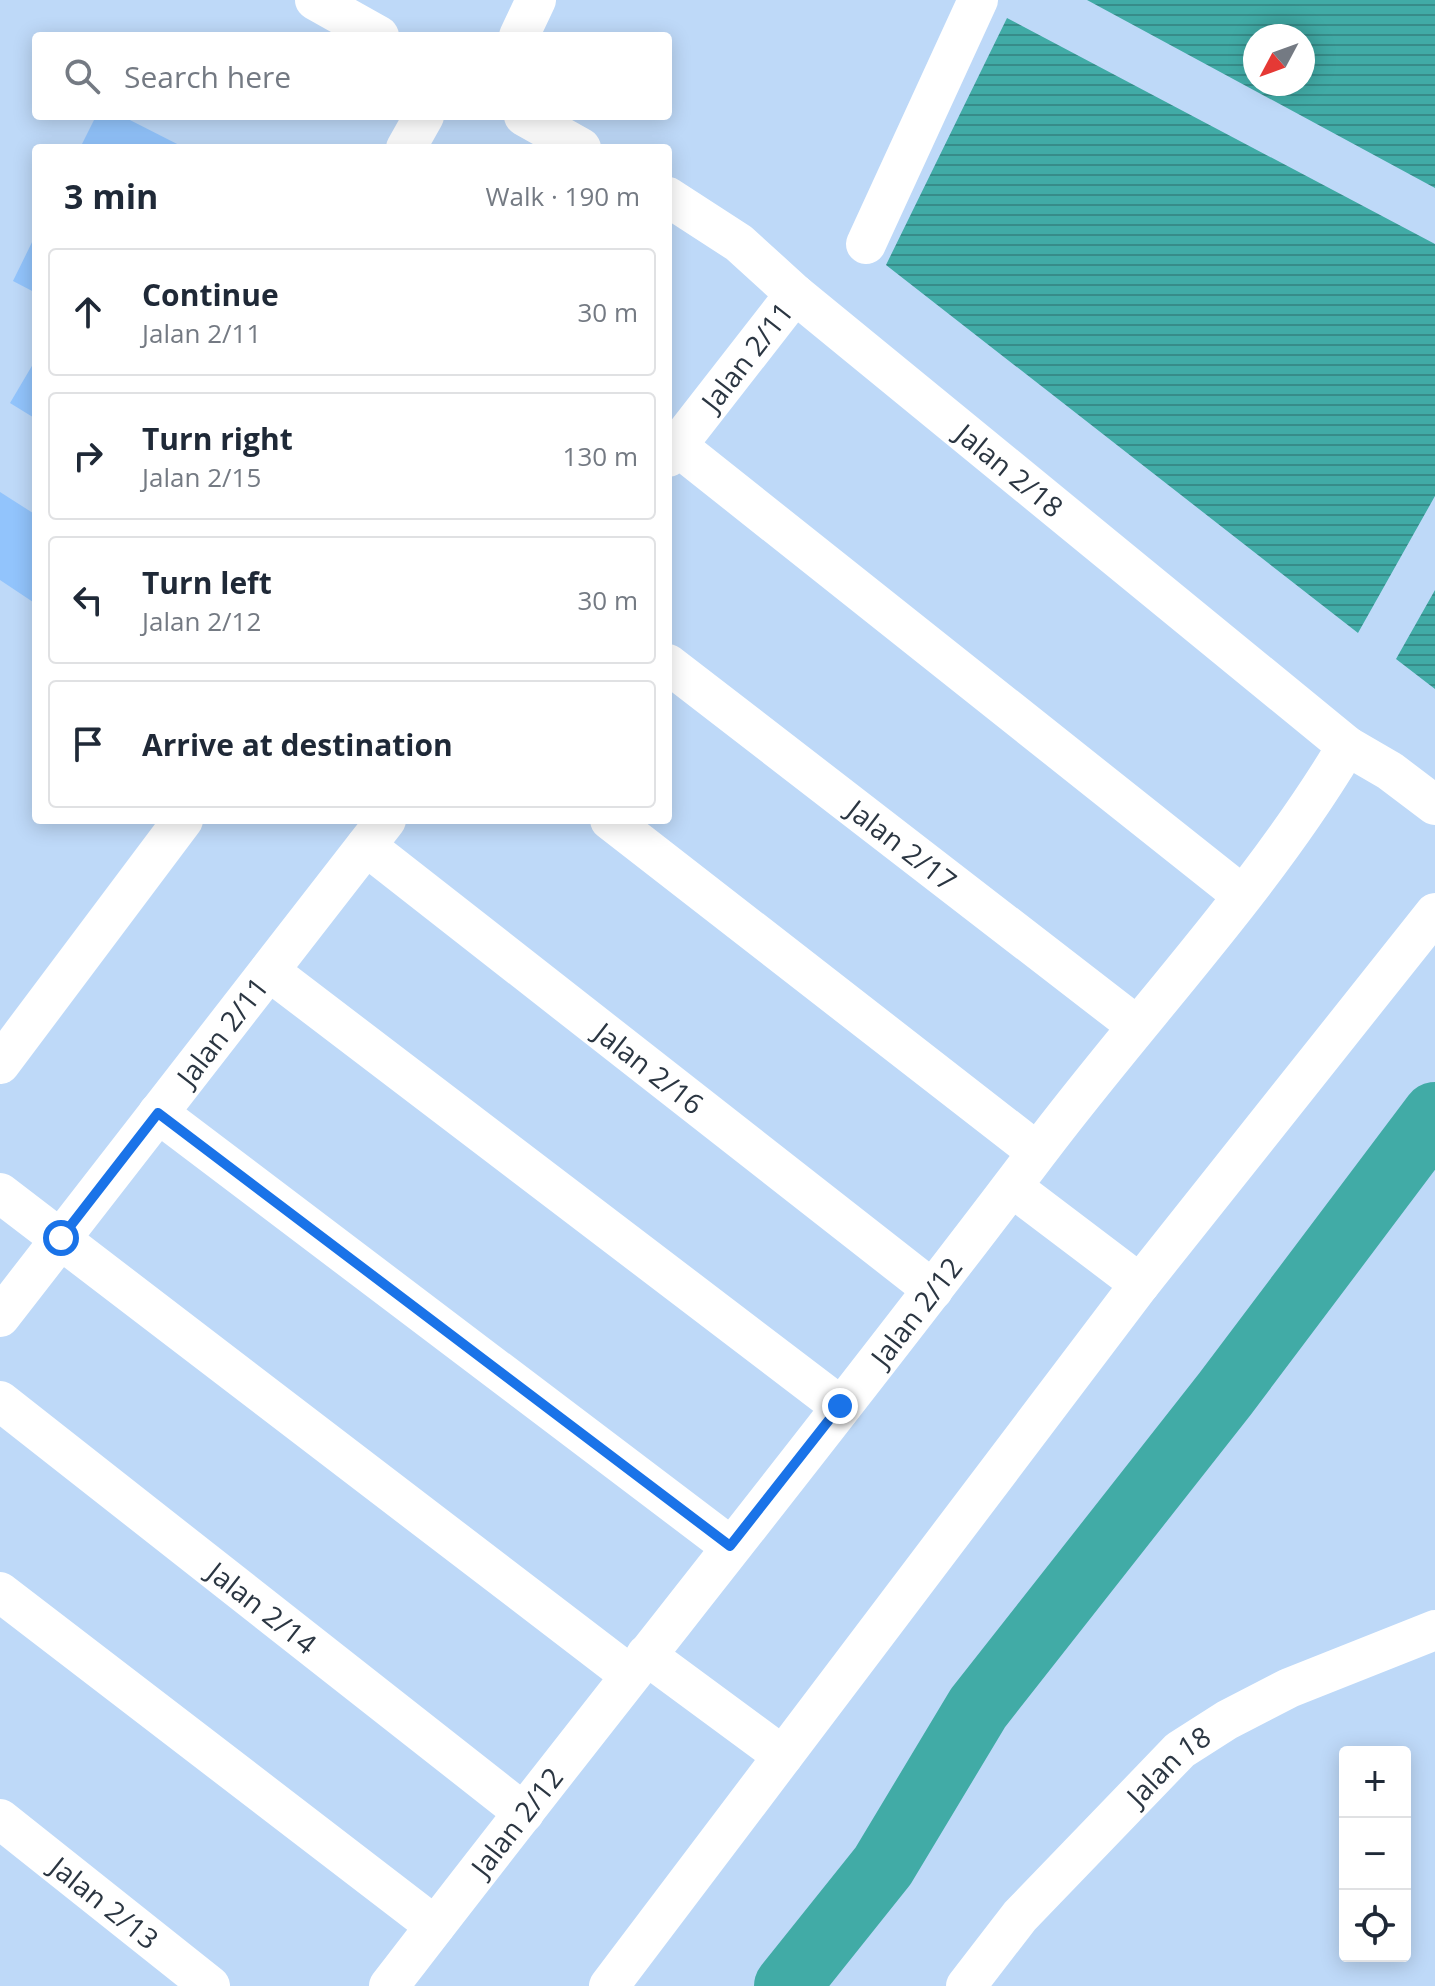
<!DOCTYPE html>
<html lang="en">
<head>
<meta charset="utf-8">
<style>
  body { margin:0; font-family:"Open Sans",sans-serif; background:#f2f2f3; color:#1f2937 }
  .controls { position:absolute; right:24px; bottom:24px; display:grid; overflow:hidden; border-radius:8px; box-shadow:0 4px 20px #0003 }
  .controls button { width:72px; height:72px; display:grid; place-items:center; padding:0; border:0; border-bottom:2px solid #e0e1e3; background:#fff; color:#1f2937; font:40px sans-serif }
  .compass { position:absolute; left:1243px; top:24px; width:72px; height:72px; border-radius:50%; background:#fff; box-shadow:0 4px 20px #0003; rotate:229deg }
  .stop { position:absolute; width:24px; height:24px; margin:-18px; border:6px solid #1a73e8; border-radius:50%; background:#fff }
  .stop.end { background:#1a73e8; border-color:#fff; box-shadow:0 2px 8px #0008 }
  .list { margin:0; padding:0; list-style:none }
  h2 { display:flex; justify-content:space-between; align-items:center; height:104px; margin:0; padding:0 32px; font-size:34px }
  h2 small { font-size:26px; font-weight:400; color:#747a83 }
  .list li { display:grid; grid-template-columns:52px 1fr auto; gap:24px; align-items:center; box-sizing:border-box; height:128px; margin:0 16px 16px; padding:0 16px; border:2px solid #e0e1e3; border-radius:8px }
  .list b { display:block; font-size:30px; white-space:nowrap }
  .list p { margin:0; font-size:26px; white-space:nowrap; color:#747a83 }
  .list em { font-size:26px; font-style:normal; color:#747a83 }
  .icon { flex:none; width:44px; height:44px; fill:none; stroke:currentColor; stroke-width:2; stroke-linecap:round; stroke-linejoin:round }
  .map { position:relative; flex:none; width:1435px; height:1986px; overflow:hidden }
  .search { position:absolute; background:#fff; box-shadow:0 4px 20px #0003; left:32px; top:32px; width:640px; height:88px; display:flex; align-items:center; gap:20px; box-sizing:border-box; padding:0 28px; border-radius:8px; color:#747a83; font-size:30px }
  .panel { position:absolute; background:#fff; box-shadow:0 4px 20px #0003; left:32px; top:144px; width:640px; height:680px; border-radius:8px }
  .map>svg:first-child { display:block }
</style>
</head>
<body>
<div class="map">
<svg width="1435" height="1986" viewBox="0 0 1435 1986">
  <defs>
    <pattern id="water-rules" width="6" height="5" patternUnits="userSpaceOnUse" patternTransform="scale(2)"><rect width="6" height="5" fill="#41aba6"/><path d="M0 2.5h6" fill="none" stroke="#378c89"/></pattern>
  </defs>
  <rect width="100%" height="100%" fill="#bed9f8"/>
  <path fill="url(#water-rules)" fill-rule="evenodd" d="M 1087,0 L 1435,0 L 1435,188 ZM 1255,36 L 1303,36 L 1303,84 L 1255,84 Z
    M 1007,18 L 1435,244 L 1435,496 L 1358,633 L 886,265 Z
    M 1435,590 L 1435,689 L 1396,659 Z"/>
  <g fill="none" stroke-linecap="round" stroke-linejoin="round">
    <path stroke="#41aba6" stroke-width="66" d="M 787,1986 L 883,1866 L 978,1708 L 1225,1394 L 1435,1115"/>
  </g>
  <path fill="#92c4fc" d="M 96,116 L 122,116 L 185,148 L 80,148 Z
    M 36,234 L 36,293 L 13,281 Z
    M 36,359 L 36,419 L 10,403 Z
    M 0,492 L 36,515 L 36,604 L 0,580 Z"/>
  <g fill="none" stroke-linecap="round" stroke-linejoin="round">
    <g stroke="#fff" stroke-width="40">
      <path d="M 315,0 L 379,36"/>
      <path d="M 519,36 L 536,0"/>
      <path d="M 524,116 L 581,148"/>
      <path d="M 406,148 L 424,116"/>
      <path id="s1" d="M 668,197 L 739,243 L 795,294 L 1347,746 L 1390,771 L 1435,805"/>
      <path d="M 866,244 L 978,0"/>
      <path d="M 677,446 L 1242,895"/>
      <path id="s2" d="M 668,457 L 795,294"/>
      <path id="s3" d="M 668,664 L 1137,1026"/>
      <path d="M 610,820 L 1037,1152"/>
      <path id="s4" d="M 366,846 L 933,1290"/>
      <path d="M 269,971 L 840,1406"/>
      <path d="M 0,1064 L 183,820"/>
      <path d="M 158,1113 L 730,1546"/>
      <path d="M 1012,1187 L 1140,1284 L 1435,913"/>
      <path d="M 0,1193 L 630,1675"/>
      <path id="s5" d="M 0,1317 L 386,820"/>
      <path id="s6" d="M 0,1401 L 524,1813"/>
      <path d="M 0,1592 L 435,1926"/>
      <path d="M 646,1655 L 783,1756"/>
      <path id="s7" d="M 0,1819 L 210,1986"/>
      <path id="s8" d="M 389,1986 C 603,1707 825,1434 1037,1153 C 1139,1017 1260,892 1347,746"/>
      <path d="M 609,1986 L 1140,1284"/>
      <path id="s9" d="M 966,1986 L 1020,1916 L 1180,1750 L 1227,1720 L 1289,1688 L 1435,1630"/>
    </g>
  </g>
  <g fill="none" stroke-linecap="round" stroke-linejoin="round">
    <path stroke="#1a73e8" stroke-width="10" d="M 61,1238 L 158,1113 L 730,1546 L 840,1406"/>
  </g>
  <g text-anchor="middle" dominant-baseline="central" stroke-width="8" stroke-linejoin="round" paint-order="stroke">
    <g font-size="28" fill="#2b3642" stroke="#d0e6fe">
      <text stroke="none"><textPath href="#s2" startOffset="128">Jalan 2/11</textPath></text>
      <text stroke="none"><textPath href="#s1" startOffset="438">Jalan 2/18</textPath></text>
      <text stroke="none"><textPath href="#s3" startOffset="296">Jalan 2/17</textPath></text>
      <text stroke="none"><textPath href="#s5" startOffset="362">Jalan 2/11</textPath></text>
      <text stroke="none"><textPath href="#s4" startOffset="360">Jalan 2/16</textPath></text>
      <text stroke="none"><textPath href="#s8" startOffset="856">Jalan 2/12</textPath></text>
      <text stroke="none"><textPath href="#s6" startOffset="334">Jalan 2/14</textPath></text>
      <text stroke="none"><textPath href="#s9" startOffset="300">Jalan 18</textPath></text>
      <text stroke="none"><textPath href="#s8" startOffset="208">Jalan 2/12</textPath></text>
      <text stroke="none"><textPath href="#s7" startOffset="134">Jalan 2/13</textPath></text>
    </g>
  </g>
</svg>
<div class="controls">
<button>+</button>
<button>−</button>
<button><svg class="icon" aria-label="locate" viewBox="0 0 24 24"><circle cx="12" cy="12" r="6"/><path d="M12 2v4M12 18v4M2 12h4M18 12h4"/></svg></button>
</div>
<svg class="compass" viewBox="-18 -18 36 36"><path d="M0-13l5 13h-10z" fill="#e53935"/><path d="M0 13l5-13h-10z" fill="#747a83"/></svg>
<div class="stop" style="left:61px;top:1238px"></div>
<div class="stop end" style="left:840px;top:1406px"></div>
<div class="search"><svg class="icon" aria-label="search" viewBox="0 0 24 24"><circle cx="10" cy="10" r="6"/><path d="M15 15l6 6"/></svg>Search here</div>
<section class="panel">
<h2>3 min<small>Walk · 190 m</small></h2>
<ul class="list">
<li><svg class="icon" aria-label="ahead" viewBox="0 0 24 24"><path d="M12 20V5M6 11l6-6 6 6"/></svg><div><b>Continue</b><p>Jalan 2/11</p></div><em>30 m</em></li>
<li><svg class="icon" aria-label="right" viewBox="0 0 24 24"><path d="M7 20v-9h11M14 6l5 5-5 5"/></svg><div><b>Turn right</b><p>Jalan 2/15</p></div><em>130 m</em></li>
<li><svg class="icon" aria-label="left" viewBox="0 0 24 24"><path d="M17 20v-9H6M10 6l-5 5 5 5"/></svg><div><b>Turn left</b><p>Jalan 2/12</p></div><em>30 m</em></li>
<li><svg class="icon" aria-label="arrive" viewBox="0 0 24 24"><path d="M6 21V4h12l-3 4 3 4H6"/></svg><div><b>Arrive at destination</b></div></li>
</ul>
</section>
</div>
</body>
</html>
